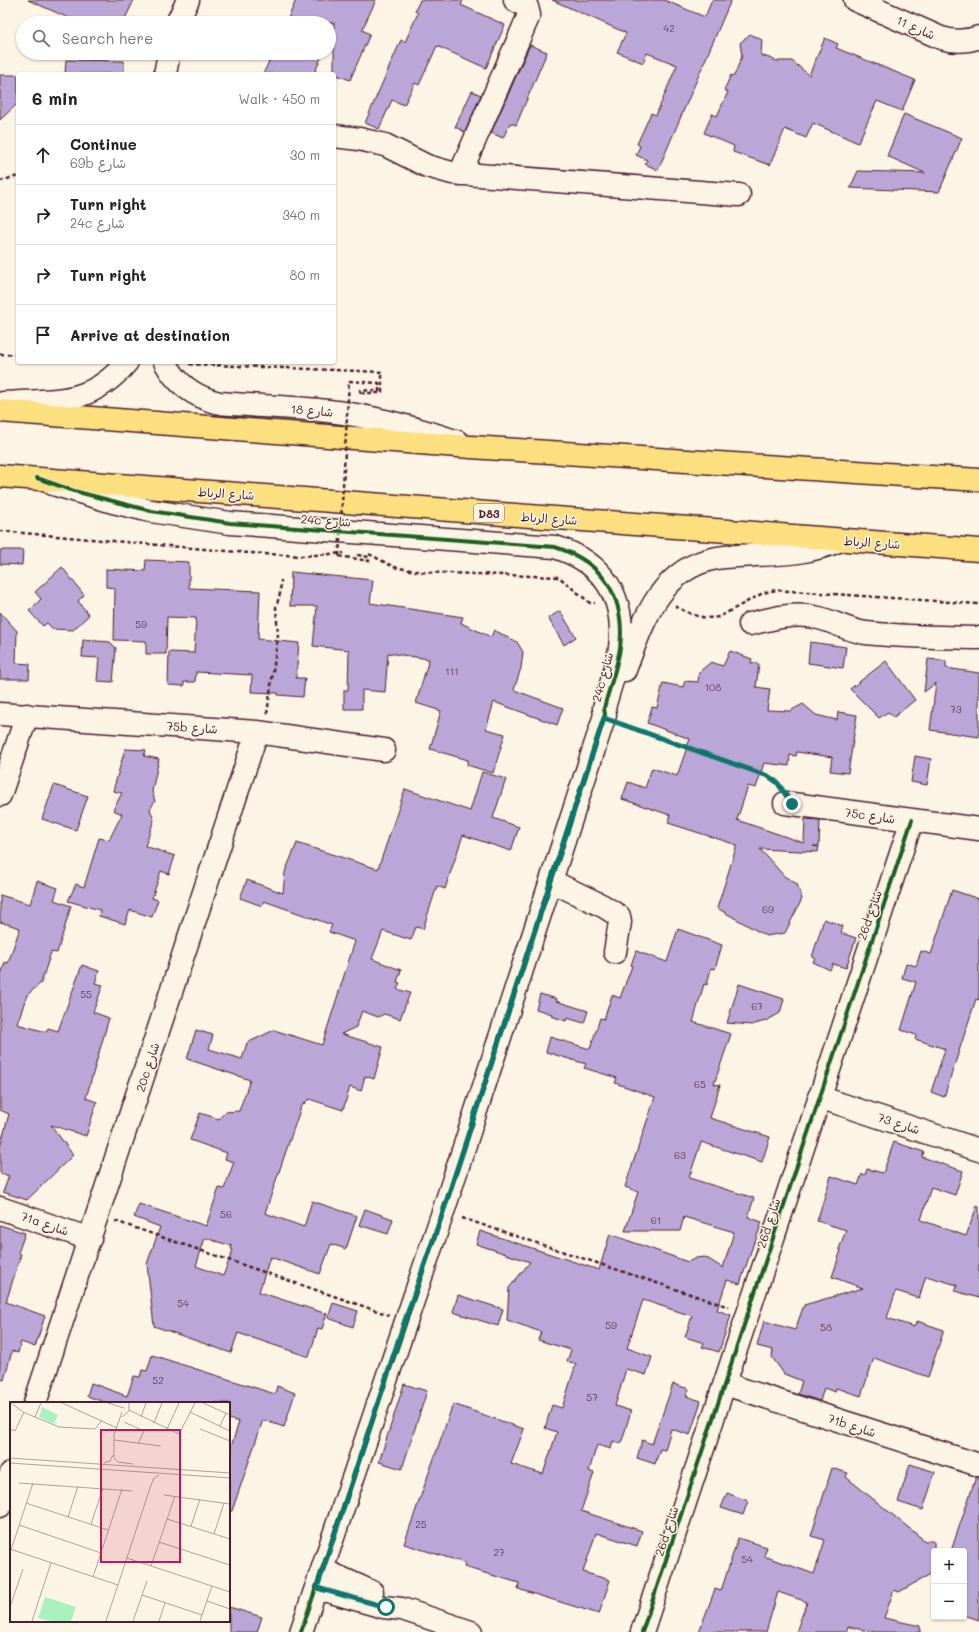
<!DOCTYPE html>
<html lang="en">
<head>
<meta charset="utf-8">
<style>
  body { margin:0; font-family:Mali,"Playpen Sans Arabic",sans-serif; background:#f6f6f6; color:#202124 }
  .controls { position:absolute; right:12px; bottom:12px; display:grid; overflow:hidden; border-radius:4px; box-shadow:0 1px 3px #0004 }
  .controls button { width:36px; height:36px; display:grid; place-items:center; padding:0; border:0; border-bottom:1px solid #e0e0e0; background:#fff; color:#202124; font:20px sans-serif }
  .stop { position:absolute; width:12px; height:12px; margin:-9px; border:3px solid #0f766e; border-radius:50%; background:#fff }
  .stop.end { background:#0f766e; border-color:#fff; box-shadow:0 1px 4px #0008 }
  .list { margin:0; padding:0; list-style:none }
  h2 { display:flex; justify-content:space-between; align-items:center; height:52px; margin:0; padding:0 16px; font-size:17px }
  h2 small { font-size:13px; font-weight:400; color:#757577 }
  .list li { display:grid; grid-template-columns:26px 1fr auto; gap:12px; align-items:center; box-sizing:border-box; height:60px; padding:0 16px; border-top:1px solid #e0e0e0 }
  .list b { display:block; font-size:15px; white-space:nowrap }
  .list p { margin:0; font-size:13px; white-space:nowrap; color:#757577 }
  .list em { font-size:13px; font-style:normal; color:#757577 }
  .icon { flex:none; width:22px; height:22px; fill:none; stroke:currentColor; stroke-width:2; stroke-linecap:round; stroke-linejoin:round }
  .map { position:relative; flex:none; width:979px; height:1632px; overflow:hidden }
  .search { position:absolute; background:#fff; box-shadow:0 1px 3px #0004; left:16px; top:16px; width:320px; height:44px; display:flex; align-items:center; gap:10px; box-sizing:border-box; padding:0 14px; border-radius:22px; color:#757577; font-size:15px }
  .panel { position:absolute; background:#fff; box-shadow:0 1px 3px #0004; left:16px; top:72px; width:320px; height:292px; border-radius:4px }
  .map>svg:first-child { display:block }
</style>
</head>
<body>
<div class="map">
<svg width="979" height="1632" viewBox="0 0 979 1632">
  <rect width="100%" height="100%" fill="#fcf5e5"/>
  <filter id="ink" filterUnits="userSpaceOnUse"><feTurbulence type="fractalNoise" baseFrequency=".025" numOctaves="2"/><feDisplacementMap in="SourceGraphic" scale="8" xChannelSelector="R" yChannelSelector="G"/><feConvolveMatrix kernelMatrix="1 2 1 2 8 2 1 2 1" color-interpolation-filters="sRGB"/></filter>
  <g filter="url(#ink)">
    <path fill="#baa7d7" stroke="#4a1f2b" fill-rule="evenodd" d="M 28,0 L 134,0 L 123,23 L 80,23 Z
      M 296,0 L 376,0 L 362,30 L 370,34 L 350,80 L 334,74 L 334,23 L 286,23 Z
      M 420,0 L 463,0 L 461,5 L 505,25 L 486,68 L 437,46 L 419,85 L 415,83 L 404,105 L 392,100 L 379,129 L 365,123 L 401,40 L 405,42 L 418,13 L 415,11 Z
      M 552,0 L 664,0 L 705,17 L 712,0 L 731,0 L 658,170 L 645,164 L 647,160 L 636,155 L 640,146 L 637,144 L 651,113 L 656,115 L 677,65 L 647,53 L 643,63 L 617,52 L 626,33 Z
      M 750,34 L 762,40 L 761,55 L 777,61 L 792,61 L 809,75 L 825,38 L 838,44 L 836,48 L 915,80 L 902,111 L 877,101 L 858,143 L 813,123 L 806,138 L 785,129 L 770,165 L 733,152 L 734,146 L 704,133 L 712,114 L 717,116 L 728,92 L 724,90 L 731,75 L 734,76 L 742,56 L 740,43 Z
      M 530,45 L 547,52 L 516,125 L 510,123 L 503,138 L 491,133 Z
      M 273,53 L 323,53 L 314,74 L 263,74 Z
      M 66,60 L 124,61 L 124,74 L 65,74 Z
      M 0,75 L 18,75 L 18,103 L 0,120 Z
      M 472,91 L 481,95 L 465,132 L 455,127 Z
      M 904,114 L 962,138 L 939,192 L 850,188 L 858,171 L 925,173 L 887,156 Z
      M 0,550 L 23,550 L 22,565 L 0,564 Z
      M 146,560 L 189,562 L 189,588 L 260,591 L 258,639 L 299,643 L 296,678 L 305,678 L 303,697 L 278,695 L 278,693 L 251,692 L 252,675 L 196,672 L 195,682 L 184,682 L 184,686 L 168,685 L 169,652 L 194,653 L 196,618 L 167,617 L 166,654 L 146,654 L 146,641 L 114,640 L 115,588 L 106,587 L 106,569 L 145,571 Z
      M 62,567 L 84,595 L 78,601 L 89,615 L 73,630 L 53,629 L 47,623 L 43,626 L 29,611 L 41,599 L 35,592 Z
      M 291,572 L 373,580 L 370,603 L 463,617 L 461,623 L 491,637 L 494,630 L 517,642 L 523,652 L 521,668 L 514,690 L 563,708 L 557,725 L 494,702 L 486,729 L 505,734 L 493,773 L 467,765 L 468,760 L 430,749 L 441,711 L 416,703 L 429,659 L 388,653 L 385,692 L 362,690 L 362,709 L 344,709 L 344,690 L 348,690 L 349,650 L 313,646 L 317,606 L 290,606 Z
      M 560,611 L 576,637 L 564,645 L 548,618 Z
      M 0,612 L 17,631 L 16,663 L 30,664 L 29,679 L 0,679 Z
      M 83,640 L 110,642 L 116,648 L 113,682 L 97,681 L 99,658 L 82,657 Z
      M 810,642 L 846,647 L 843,668 L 808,663 Z
      M 730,651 L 752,659 L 751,663 L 759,664 L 756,687 L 770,689 L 767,710 L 790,711 L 803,704 L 816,715 L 837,720 L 838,712 L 857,715 L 848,773 L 830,771 L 832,757 L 797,752 L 796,756 L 790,755 L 789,766 L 764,763 L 756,788 L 748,786 L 737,820 L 804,843 L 805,819 L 820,820 L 819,846 L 813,846 L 819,847 L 818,852 L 760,849 L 784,876 L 797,884 L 802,899 L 785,933 L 766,936 L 717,908 L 737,845 L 668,823 L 670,815 L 622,799 L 628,782 L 645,788 L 652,768 L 677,776 L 690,739 L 647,723 L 652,707 L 657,708 L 663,683 L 683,687 L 685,681 L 698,682 L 699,672 L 711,662 L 723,666 Z
      M 928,659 L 946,661 L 946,668 L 979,673 L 979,737 L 930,730 L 936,683 L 924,692 Z
      M 886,661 L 915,700 L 894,717 L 888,712 L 879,718 L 850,689 Z
      M 125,749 L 146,750 L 144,756 L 159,759 L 152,791 L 155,801 L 150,809 L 154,820 L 145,846 L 175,856 L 169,874 L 161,871 L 152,898 L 158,900 L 152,917 L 130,910 L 125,924 L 99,916 L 100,910 L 68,901 L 76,884 L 84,887 L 99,838 L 109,840 L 122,814 L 113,810 L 122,793 L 113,791 Z
      M 915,756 L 931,759 L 927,785 L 911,782 Z
      M 482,772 L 506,779 L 493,818 L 519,827 L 511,851 L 463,835 L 445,889 L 437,886 L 423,929 L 416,927 L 411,940 L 383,931 L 372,959 L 401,970 L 397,982 L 400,983 L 397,989 L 410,993 L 400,1019 L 384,1014 L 378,1017 L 362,1011 L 356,1027 L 341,1034 L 383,1047 L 374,1079 L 365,1076 L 361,1091 L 350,1087 L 343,1110 L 309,1099 L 301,1107 L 265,1213 L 304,1227 L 312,1201 L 357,1216 L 346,1249 L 331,1244 L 320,1274 L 270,1257 L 259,1292 L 327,1314 L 322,1329 L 318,1328 L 309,1357 L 238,1333 L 231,1353 L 154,1326 L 147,1264 L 160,1227 L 134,1217 L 139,1204 L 206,1226 L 219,1188 L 224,1189 L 234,1162 L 225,1159 L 227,1153 L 190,1140 L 200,1113 L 219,1119 L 225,1112 L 239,1111 L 250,1080 L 187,1059 L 196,1030 L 213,1035 L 209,1049 L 242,1059 L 247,1043 L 274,1030 L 322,1045 L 355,941 L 329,932 L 332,925 L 264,901 L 262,906 L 240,898 L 247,880 L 283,893 L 285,872 L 297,843 L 378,869 L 405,789 L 470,811 ZM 205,1238 L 232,1246 L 231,1249 L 233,1250 L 223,1276 L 196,1266 Z
      M 54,785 L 88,796 L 76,830 L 42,819 Z
      M 37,881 L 58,888 L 54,900 L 71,906 L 57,953 L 51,952 L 41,983 L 27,995 L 17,1024 L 46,1032 L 48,1028 L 58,1031 L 82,965 L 99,971 L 95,983 L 103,985 L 93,1012 L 109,1018 L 86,1098 L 97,1102 L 86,1136 L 51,1125 L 73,1155 L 27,1200 L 3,1192 L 9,1176 L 0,1173 L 0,1147 L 9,1114 L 0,1110 L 0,978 L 5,962 L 8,963 L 20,928 L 0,922 L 0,895 L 30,904 Z
      M 952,890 L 979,899 L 979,1000 L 976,999 L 944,1097 L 931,1092 L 945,1049 L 915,1039 L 916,1035 L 901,1030 L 916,982 L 902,978 L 906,963 L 916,966 L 921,951 L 931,954 Z
      M 824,919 L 843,926 L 841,933 L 856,938 L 846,968 L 833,964 L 830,970 L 813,962 L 815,958 L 812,957 Z
      M 678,929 L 722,945 L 715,969 L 711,968 L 707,985 L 704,984 L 693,1022 L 731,1034 L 714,1084 L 720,1085 L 710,1118 L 770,1137 L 762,1162 L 701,1142 L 689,1178 L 754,1198 L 748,1217 L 762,1222 L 755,1242 L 754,1242 L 740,1284 L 727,1280 L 717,1310 L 731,1315 L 719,1352 L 702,1347 L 704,1343 L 685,1337 L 692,1316 L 643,1300 L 627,1348 L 652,1357 L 646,1375 L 626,1369 L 615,1406 L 631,1411 L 621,1444 L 613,1441 L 611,1449 L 597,1445 L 589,1471 L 594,1473 L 581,1511 L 642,1531 L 637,1546 L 596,1533 L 583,1572 L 610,1580 L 599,1614 L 518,1589 L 519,1583 L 464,1567 L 465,1563 L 404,1544 L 453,1404 L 524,1429 L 511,1464 L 543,1474 L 557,1432 L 545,1428 L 552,1405 L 562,1408 L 576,1364 L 567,1361 L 571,1350 L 538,1340 L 541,1332 L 507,1320 L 509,1288 L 530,1262 L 476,1244 L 480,1231 L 599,1270 L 610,1234 L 688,1262 L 696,1258 L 705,1257 L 723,1268 L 734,1232 L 684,1217 L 680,1231 L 625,1231 L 638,1192 L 625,1187 L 655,1097 L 615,1083 L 617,1078 L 584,1068 L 586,1064 L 546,1052 L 550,1037 L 590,1049 L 600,1018 L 604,1019 L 612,995 L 620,998 L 632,966 L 631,965 L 636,951 L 667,962 Z
      M 739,984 L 784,999 L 780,1013 L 768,1020 L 752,1025 L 727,1023 Z
      M 540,994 L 557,999 L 556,1001 L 588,1011 L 584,1023 L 567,1018 L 566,1021 L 551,1016 L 552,1014 L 536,1009 Z
      M 894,1142 L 924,1152 L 922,1157 L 963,1171 L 955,1195 L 931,1187 L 921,1220 L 966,1236 L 977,1206 L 979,1207 L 979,1298 L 955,1291 L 957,1285 L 926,1276 L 919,1298 L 896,1291 L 887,1318 L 914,1327 L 917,1321 L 944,1330 L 928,1377 L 874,1358 L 861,1396 L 836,1388 L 835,1392 L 824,1388 L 820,1401 L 798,1394 L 802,1381 L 784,1374 L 772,1357 L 773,1350 L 757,1346 L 764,1321 L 795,1330 L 804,1305 L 863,1288 L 832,1277 L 841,1250 L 839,1249 L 846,1230 L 817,1221 L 831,1176 L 858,1185 L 862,1174 L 865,1175 L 867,1169 L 883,1173 Z
      M 365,1209 L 393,1219 L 388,1234 L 359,1225 Z
      M 0,1225 L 25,1233 L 18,1253 L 21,1254 L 6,1302 L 45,1316 L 35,1347 L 21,1342 L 18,1353 L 12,1351 L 4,1380 L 0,1379 Z
      M 458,1295 L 503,1309 L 498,1326 L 453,1312 Z
      M 333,1303 L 358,1311 L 353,1327 L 328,1318 Z
      M 152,1355 L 275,1394 L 277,1386 L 295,1393 L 284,1427 L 263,1420 L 232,1511 L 229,1511 L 229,1453 L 239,1422 L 229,1419 L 229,1403 L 107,1403 L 87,1396 L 91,1383 L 127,1396 L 134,1376 L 140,1377 L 142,1370 L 147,1371 Z
      M 404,1384 L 427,1391 L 402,1469 L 379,1462 Z
      M 673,1384 L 689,1389 L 686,1396 L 701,1401 L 690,1435 L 671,1429 L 665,1450 L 660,1449 L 655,1464 L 637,1458 L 642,1440 L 652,1444 Z
      M 910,1464 L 935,1472 L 923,1510 L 898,1502 Z
      M 832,1468 L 848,1473 L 846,1477 L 925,1541 L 934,1541 L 934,1572 L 899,1592 L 894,1590 L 884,1618 L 920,1626 L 920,1632 L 876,1632 L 848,1627 L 846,1632 L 796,1632 L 807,1602 L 778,1592 L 766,1632 L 699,1632 L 715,1589 L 721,1591 L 738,1538 L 767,1547 L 764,1556 L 814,1574 L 825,1540 L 811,1536 Z
      M 976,1477 L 979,1477 L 979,1620 L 964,1615 L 964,1551 L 951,1551 Z
      M 727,1493 L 748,1501 L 743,1515 L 721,1508 Z
      M 229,1607 L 262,1617 L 257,1632 L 229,1632 Z"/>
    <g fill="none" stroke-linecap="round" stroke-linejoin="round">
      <g stroke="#4a1f2b" stroke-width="25">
        <path id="minor" d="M 855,0 L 941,38 C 954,42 966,42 979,37
          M 177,23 L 188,0
          M 165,74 L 169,53
          M 334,136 L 359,139 L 385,145 L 427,166 L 452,173 L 739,195
          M 460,174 L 529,15 L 527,7 L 515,0
          M 165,362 C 177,385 195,397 219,403 C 255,406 292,407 328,411 C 373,416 416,428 458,442
          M 3,403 C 55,399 89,407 127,362
          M 53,484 L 113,502 L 151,511 L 230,523 L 555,547 C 603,562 626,597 620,648 C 617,668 609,689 604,708 L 605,715 L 443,1212 L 301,1632
          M 750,624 C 773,618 796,612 819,618 C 835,622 849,631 866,633 C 903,637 942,637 979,638
          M 625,670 C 643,622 660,568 717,558 C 730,556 742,556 754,555 C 786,554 811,553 841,540
          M 0,714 L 257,732 L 384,750
          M 0,795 L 27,715
          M 785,803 L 979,829
          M 551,881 L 603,906 L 619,916 L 620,922 L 615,952
          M 819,1097 L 979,1150
          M 0,1208 L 90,1239
          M 725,1384 L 979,1465
          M 35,1403 L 257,732
          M 0,1506 L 11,1473
          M 323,1570 L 372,1592
          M 317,1588 L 383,1607 L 402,1609 L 471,1632
          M 642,1632 L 912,820"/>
      </g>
      <g stroke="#4a1f2b" stroke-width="25">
        <path id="highway" d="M 0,411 L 471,447 L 979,480
          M 0,476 L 979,550"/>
      </g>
      <path stroke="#4a1f2b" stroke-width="2.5" stroke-dasharray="4 3" stroke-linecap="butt" d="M 0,181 L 18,176
        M 0,354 L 18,355
        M 189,364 L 382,372 L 382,393 L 361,393
        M 349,381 L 379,383 L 379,391 L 360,390 L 361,394
        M 0,531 L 249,553 L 302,556 L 344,553
        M 369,554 L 394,567 L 421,572 L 559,577 L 590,603 L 595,603
        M 339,556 L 369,561 L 369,557 L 358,555 L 359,553
        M 675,606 C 690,614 702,620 719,617 L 763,593 L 776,590 L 979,604
        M 267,714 L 278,636 L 276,607 L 280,594 L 281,580
        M 623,725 L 768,776 L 778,784
        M 462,1218 L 729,1307
        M 115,1221 L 389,1315"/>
      <use href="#minor" stroke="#fcf5e5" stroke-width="22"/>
      <use href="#highway" stroke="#fce080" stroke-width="22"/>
      <path stroke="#4a1f2b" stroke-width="2.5" stroke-dasharray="4 3" stroke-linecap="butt" d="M 339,556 L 349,381"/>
      <g stroke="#fcf5e5" stroke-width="6">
        <path id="cycleway" d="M 37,478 L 74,491 L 151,511 L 230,523 L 555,547 C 603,562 626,597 620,648 C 617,668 609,689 604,708 L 605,715 L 443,1212 L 301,1632
          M 642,1632 L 912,820"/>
      </g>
      <use href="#cycleway" stroke="#1b5e20" stroke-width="4"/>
    </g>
  </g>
  <g fill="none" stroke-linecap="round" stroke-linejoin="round" filter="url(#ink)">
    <path stroke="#0f766e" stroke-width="5" d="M 386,1607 L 317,1588 L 405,1320 L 443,1212 L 604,718 L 768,776 L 777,782 L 792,804"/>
  </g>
  <g text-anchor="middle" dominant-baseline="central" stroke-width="3" stroke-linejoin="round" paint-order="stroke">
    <g font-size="10" fill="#664156">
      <text x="669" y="28">42</text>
      <text x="141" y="624">59</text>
      <text x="452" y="671">111</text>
      <text x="713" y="687">108</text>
      <text x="956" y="709">73</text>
      <text x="768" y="909">69</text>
      <text x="86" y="994">55</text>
      <text x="757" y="1006">67</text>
      <text x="700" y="1084">65</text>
      <text x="680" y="1155">63</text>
      <text x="226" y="1214">56</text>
      <text x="656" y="1220">61</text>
      <text x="183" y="1303">54</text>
      <text x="611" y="1325">59</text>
      <text x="826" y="1327">58</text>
      <text x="158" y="1380">52</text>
      <text x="592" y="1397">57</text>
      <text x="421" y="1524">25</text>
      <text x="499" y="1552">27</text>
      <text x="747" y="1559">54</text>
    </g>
    <rect fill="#fcf5e5" stroke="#7f5f63" stroke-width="1" x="474" y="504" width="30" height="18" rx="3"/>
    <g font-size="11" font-weight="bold" fill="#4a1f2b">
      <text x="489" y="513">D83</text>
    </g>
    <g font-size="12" fill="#4a1f2b" stroke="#fcf5e5">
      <text transform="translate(916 27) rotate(24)">شارع 11</text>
      <text transform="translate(312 410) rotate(5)">شارع 18</text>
      <text transform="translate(226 493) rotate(4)">شارع الرباط</text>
      <text transform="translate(549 518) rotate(4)">شارع الرباط</text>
      <text transform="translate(326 520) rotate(4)">24c شارع</text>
      <text transform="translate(872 542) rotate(4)">شارع الرباط</text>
      <text transform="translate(602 677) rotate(-75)">24c شارع</text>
      <text transform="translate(192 727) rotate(4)">75b شارع</text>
      <text transform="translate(870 815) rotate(8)">75c شارع</text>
      <text transform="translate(869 915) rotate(-71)">26d شارع</text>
      <text transform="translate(147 1067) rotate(-72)">20c شارع</text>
      <text transform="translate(899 1123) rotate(18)">شارع 73</text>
      <text transform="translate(45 1223) rotate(19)">71a شارع</text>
      <text transform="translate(768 1223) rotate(-72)">26d شارع</text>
      <text transform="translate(852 1425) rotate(18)">71b شارع</text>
      <text transform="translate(666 1531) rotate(-72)">26d شارع</text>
    </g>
  </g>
  <g transform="translate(10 1402)">
    <rect width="220" height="220" fill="#fcf5e5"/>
    <path d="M 32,5 L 48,13 L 44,22 L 29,15 ZM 35,195 L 66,205 L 61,219 L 40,219 L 28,216 Z" fill="#a9f2c0"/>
    <path fill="none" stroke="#b59f9b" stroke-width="1" d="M 1,1 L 13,10 L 49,25 L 85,27 L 92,18M 52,1 L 107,26M 98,1 L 114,6M 193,1 L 220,13M 119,8 L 169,32 L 185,1M 112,10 L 104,33 L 104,56 L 108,60 L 123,62M 180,10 L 220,29M 25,15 L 31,1M 112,15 L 119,9 L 119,1M 131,15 L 136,1M 114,20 L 134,29 L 128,42M 144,21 L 152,1M 210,24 L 216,11M 0,27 L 5,29 L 14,10M 157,27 L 169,1M 190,27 L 220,39M 104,38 L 151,44M 0,56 L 220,71M 0,61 L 220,76M 94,61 L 100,59 L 103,53M 9,81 L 122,89M 154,93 L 220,102M 16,101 L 98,128M 58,115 L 68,84M 157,117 L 220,137M 81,122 L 93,86M 9,123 L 91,151M 181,124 L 190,97M 204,132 L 214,101M 149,140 L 220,163M 0,147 L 108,183M 1,148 L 23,81M 117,156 L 220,190M 141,164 L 165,94M 83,175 L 112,87M 132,193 L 192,213M 197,199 L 220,207M 0,205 L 13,167M 22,219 L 41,161M 96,219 L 140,86 L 144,76 L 149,73M 123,219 L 137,179M 149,219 L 155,201M 190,219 L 202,184"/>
    <path fill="#c2185b" fill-opacity="0.15" stroke="#c2185b" stroke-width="2" d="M 91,28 L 170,28 L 170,160 L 91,160 Z"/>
    <rect width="220" height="220" fill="none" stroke="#4a1f2b" stroke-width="2"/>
  </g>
</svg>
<div class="controls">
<button>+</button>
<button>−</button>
</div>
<div class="stop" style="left:386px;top:1607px"></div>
<div class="stop end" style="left:792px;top:804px"></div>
<div class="search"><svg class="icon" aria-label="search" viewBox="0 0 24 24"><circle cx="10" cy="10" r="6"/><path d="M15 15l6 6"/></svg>Search here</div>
<section class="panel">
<h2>6 min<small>Walk · 450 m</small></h2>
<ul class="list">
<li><svg class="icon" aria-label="ahead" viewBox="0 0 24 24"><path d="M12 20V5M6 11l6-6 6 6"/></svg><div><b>Continue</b><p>69b شارع</p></div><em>30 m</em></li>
<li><svg class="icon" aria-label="right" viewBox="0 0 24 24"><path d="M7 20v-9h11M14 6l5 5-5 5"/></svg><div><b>Turn right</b><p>24c شارع</p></div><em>340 m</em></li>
<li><svg class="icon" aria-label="right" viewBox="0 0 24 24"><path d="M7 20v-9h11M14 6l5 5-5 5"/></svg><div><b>Turn right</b></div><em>80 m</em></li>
<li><svg class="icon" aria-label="arrive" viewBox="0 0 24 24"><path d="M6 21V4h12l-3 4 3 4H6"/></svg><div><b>Arrive at destination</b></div></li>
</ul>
</section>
</div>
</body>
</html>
